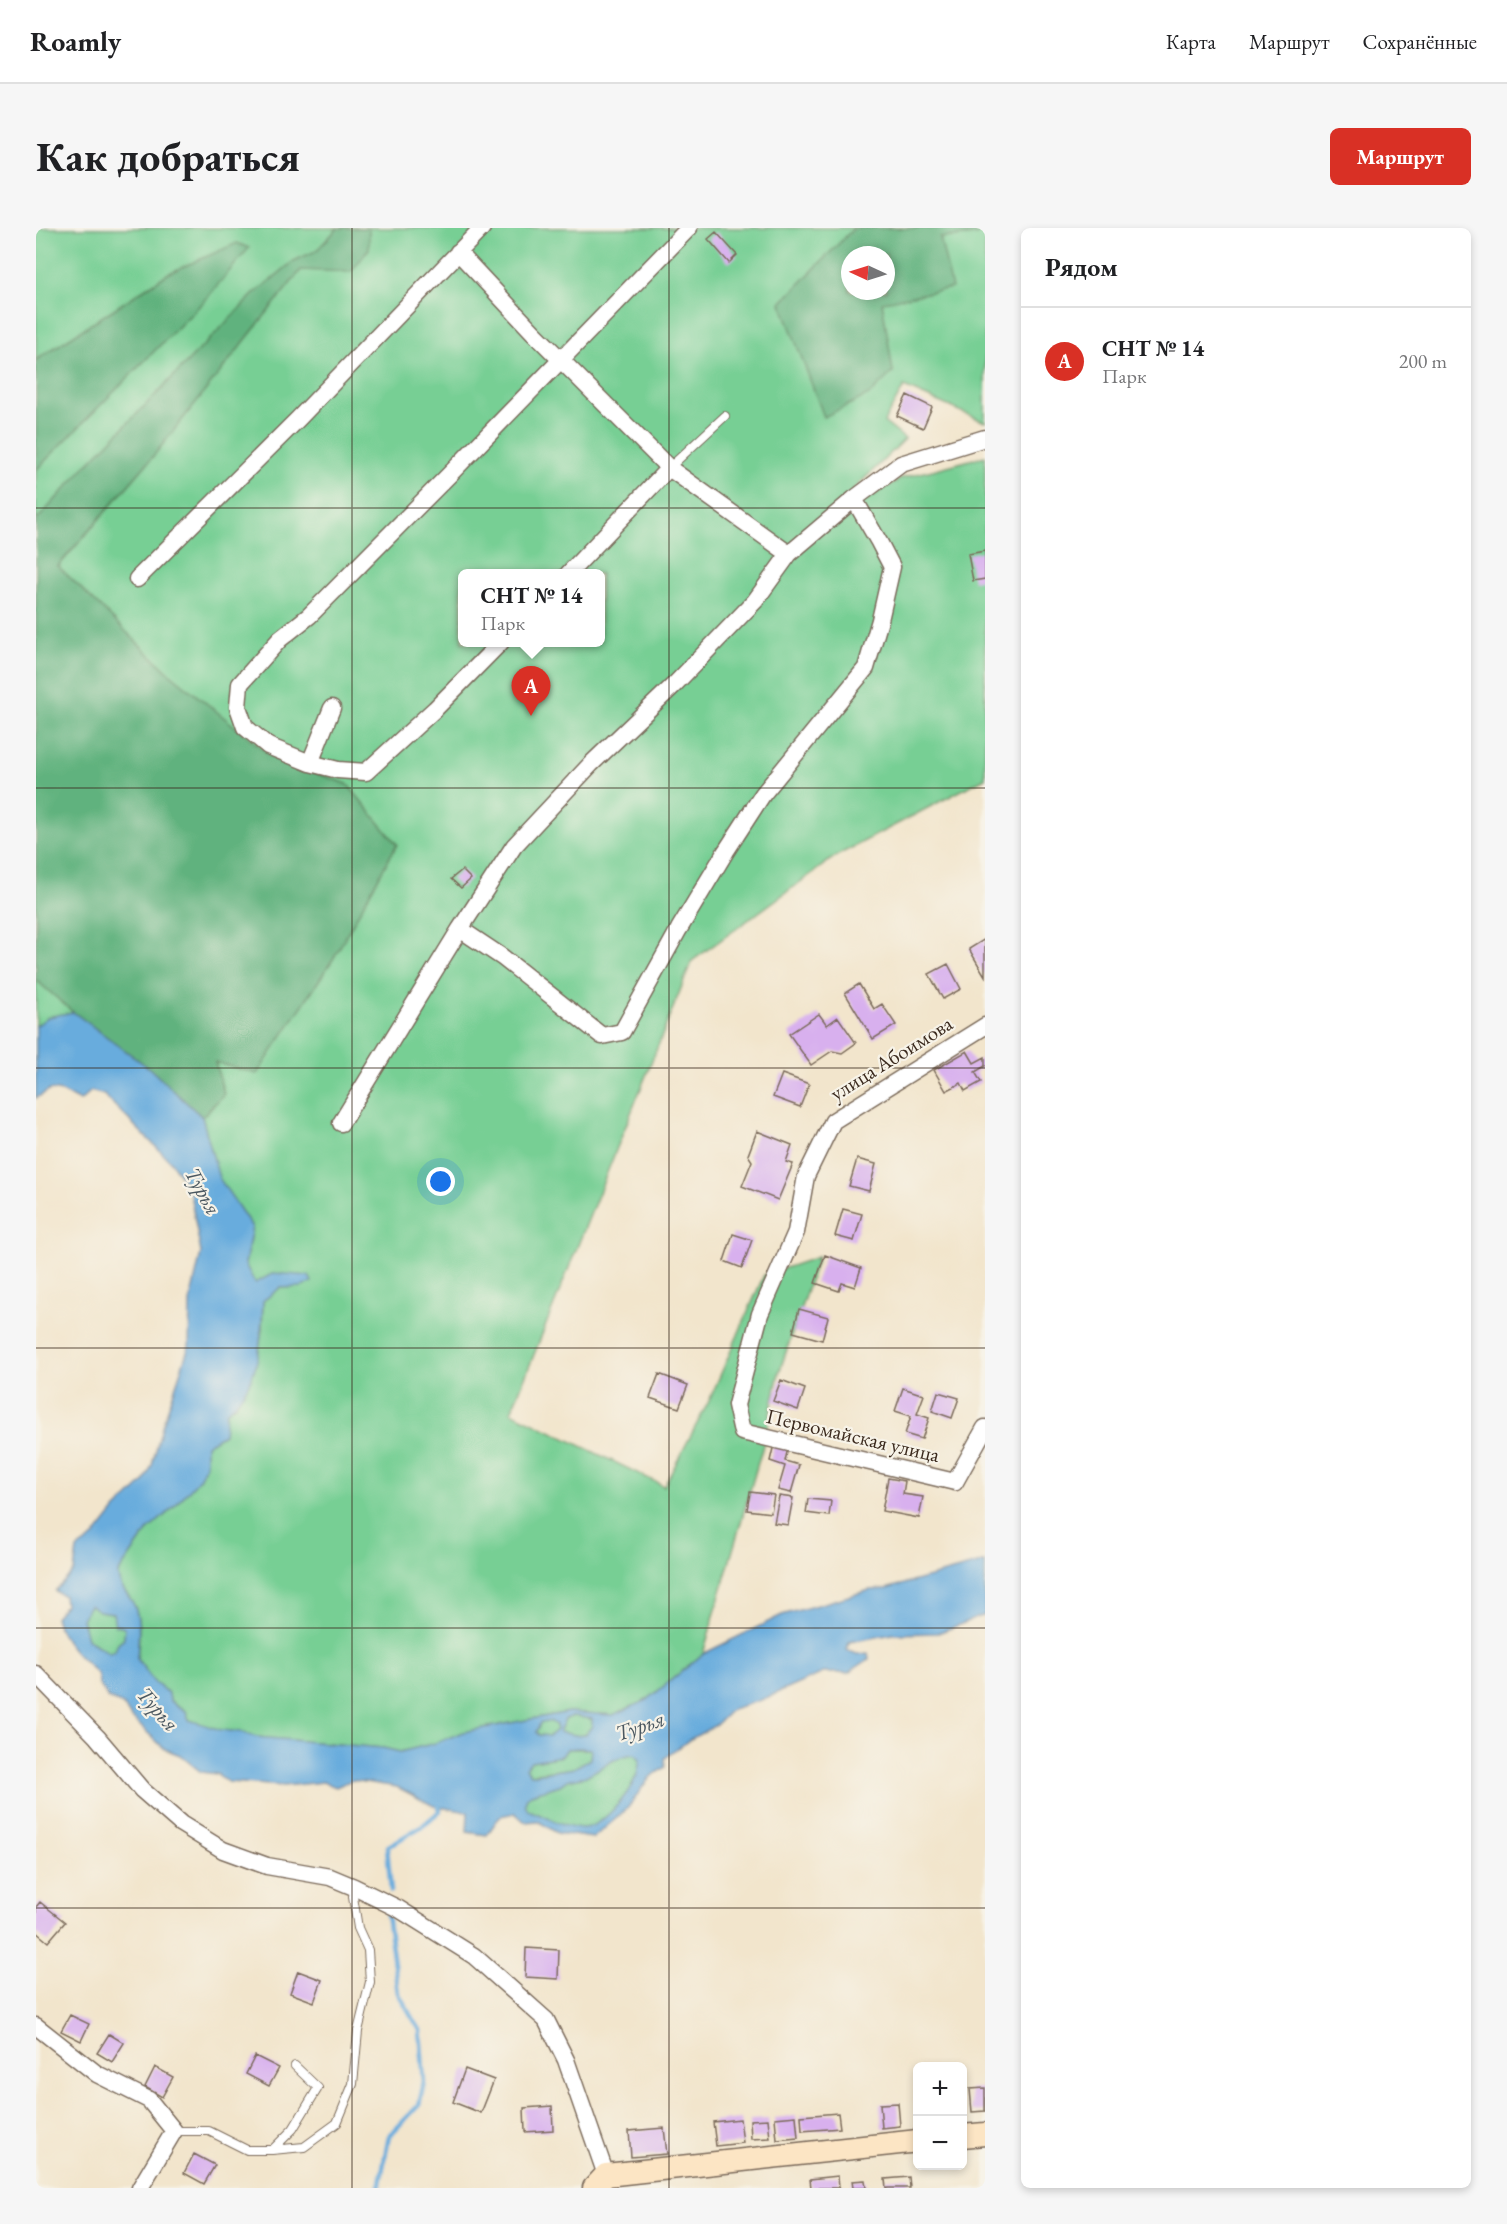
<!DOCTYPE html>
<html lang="ru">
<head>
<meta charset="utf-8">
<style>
  body { margin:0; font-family:"EB Garamond",serif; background:#f6f6f6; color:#202124 }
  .controls { position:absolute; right:18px; bottom:18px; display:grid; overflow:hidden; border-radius:9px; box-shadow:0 3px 9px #0003 }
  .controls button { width:54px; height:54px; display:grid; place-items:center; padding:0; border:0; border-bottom:2px solid #e0e0e0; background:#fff; color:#202124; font:30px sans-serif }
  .compass { position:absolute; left:805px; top:18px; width:54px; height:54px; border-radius:50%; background:#fff; box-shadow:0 3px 9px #0003; rotate:274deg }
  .you { position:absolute; left:405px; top:954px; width:21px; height:21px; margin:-15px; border:4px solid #fff; border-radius:50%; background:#1a73e8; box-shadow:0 0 0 9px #1a73e833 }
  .badge { display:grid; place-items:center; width:39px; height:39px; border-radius:50%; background:#d93025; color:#fff; font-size:20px; font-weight:700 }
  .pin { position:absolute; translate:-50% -50px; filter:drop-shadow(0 2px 3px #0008) }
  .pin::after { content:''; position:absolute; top:32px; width:21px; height:18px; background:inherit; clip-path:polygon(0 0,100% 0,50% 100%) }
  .popup { position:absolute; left:422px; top:341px; width:147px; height:78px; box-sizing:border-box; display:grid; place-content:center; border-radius:9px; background:#fff; filter:drop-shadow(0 2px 4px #0005); font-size:20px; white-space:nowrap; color:#757577 }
  .popup b { font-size:22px; color:#202124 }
  .popup::after { content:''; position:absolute; left:50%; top:100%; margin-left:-12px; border:12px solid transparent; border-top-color:#fff }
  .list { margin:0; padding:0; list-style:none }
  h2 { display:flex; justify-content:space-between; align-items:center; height:78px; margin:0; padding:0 24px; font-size:26px }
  h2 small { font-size:20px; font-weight:400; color:#757577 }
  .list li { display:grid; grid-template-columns:39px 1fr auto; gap:18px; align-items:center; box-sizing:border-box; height:108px; padding:0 24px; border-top:2px solid #e0e0e0 }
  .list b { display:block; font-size:22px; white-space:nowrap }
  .list p { margin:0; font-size:20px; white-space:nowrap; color:#757577 }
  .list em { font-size:20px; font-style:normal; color:#757577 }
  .map { position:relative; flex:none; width:949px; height:1960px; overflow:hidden; border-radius:9px }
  header { display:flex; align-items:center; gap:36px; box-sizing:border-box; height:84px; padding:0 30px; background:#fff; border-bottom:2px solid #e0e0e0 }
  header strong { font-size:28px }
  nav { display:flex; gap:33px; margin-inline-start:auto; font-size:21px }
  .intro { display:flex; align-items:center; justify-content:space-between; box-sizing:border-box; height:144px; padding:0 36px }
  h1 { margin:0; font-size:42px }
  .button { padding:15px 27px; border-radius:9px; background:#d93025; color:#fff; font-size:21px; font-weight:700 }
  main { display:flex; gap:36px; padding:0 36px }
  aside { flex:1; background:#fff; border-radius:9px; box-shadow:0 3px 9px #0003 }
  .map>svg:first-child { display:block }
</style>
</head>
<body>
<header>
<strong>Roamly</strong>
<nav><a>Карта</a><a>Маршрут</a><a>Сохранённые</a></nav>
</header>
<div class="intro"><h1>Как добраться</h1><a class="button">Маршрут</a></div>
<main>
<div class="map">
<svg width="949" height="1960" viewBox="0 0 949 1960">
  <rect width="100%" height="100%" fill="#f7f3e8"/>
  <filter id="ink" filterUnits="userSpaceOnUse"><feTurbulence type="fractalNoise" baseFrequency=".0167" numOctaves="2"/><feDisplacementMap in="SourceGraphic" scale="12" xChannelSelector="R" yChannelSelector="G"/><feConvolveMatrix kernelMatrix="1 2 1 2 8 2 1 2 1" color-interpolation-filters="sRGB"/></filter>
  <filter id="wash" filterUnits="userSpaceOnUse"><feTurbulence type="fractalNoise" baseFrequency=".008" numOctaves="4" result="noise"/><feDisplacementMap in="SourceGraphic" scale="24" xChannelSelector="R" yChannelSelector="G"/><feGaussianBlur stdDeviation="1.35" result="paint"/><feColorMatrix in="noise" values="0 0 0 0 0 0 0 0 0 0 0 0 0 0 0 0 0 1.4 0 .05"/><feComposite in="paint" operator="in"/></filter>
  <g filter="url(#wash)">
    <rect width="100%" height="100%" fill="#f2e5cc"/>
    <path fill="#77cf94" stroke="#597c59" stroke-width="1.5" fill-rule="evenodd" d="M 0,0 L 302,0 L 280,23 L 258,33 L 218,66 L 49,239 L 0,293 L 0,242 L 167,74 L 133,45 L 0,132 Z
      M 306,0 L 818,0 L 745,75 L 857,145 L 846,74 L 915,60 L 904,10 L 939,7 L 949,0 L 949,194 L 868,159 L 848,194 L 869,211 L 817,262 L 829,272 L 866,250 L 949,228 L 949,550 L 800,628 L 656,733 L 475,1184 L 628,1258 L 673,1173 L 728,1047 L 782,1029 L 743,1145 L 728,1214 L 667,1426 L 611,1472 L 577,1487 L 532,1484 L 427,1504 L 400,1515 L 364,1524 L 347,1520 L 220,1509 L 205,1504 L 185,1502 L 153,1492 L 150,1483 L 134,1473 L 133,1466 L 119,1455 L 101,1431 C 103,1413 105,1396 99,1379 C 94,1367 81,1358 82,1345 L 112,1302 L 137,1280 L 163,1251 L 170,1236 L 170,1217 L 188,1206 L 190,1184 L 201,1175 L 226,1104 L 227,1073 L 244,1060 L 265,1059 L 219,1056 L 209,1036 L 216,999 L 183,951 L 166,889 L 188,866 L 179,834 L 221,846 L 297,731 L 361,616 L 311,556 L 239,531 L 132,444 L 22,339 L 115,231 L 265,42 ZM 426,346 L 564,346 L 564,414 L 426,414 Z
      M 0,752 L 37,784 L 12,789 L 0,798 Z
      M 54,1377 L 63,1383 L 77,1385 L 82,1397 L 89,1400 L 88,1410 L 82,1415 L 79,1423 L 73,1425 L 51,1411 L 46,1391 Z
      M 537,1488 L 557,1491 L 556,1498 L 550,1506 L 538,1507 L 523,1504 L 529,1491 Z
      M 505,1493 L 514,1493 L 520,1497 L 520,1502 L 513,1508 L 503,1507 L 500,1504 Z
      M 531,1521 L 556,1521 L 554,1531 L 538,1540 L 494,1546 L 490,1540 L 495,1533 L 526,1528 Z
      M 599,1526 L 604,1531 C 603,1537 602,1543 600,1549 C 592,1567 565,1602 544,1600 C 525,1598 509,1588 492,1582 L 489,1577 L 490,1571 L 495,1566 L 524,1557 L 531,1552 L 550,1548 L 578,1532 L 592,1527 Z"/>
    <path fill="#61b27e" stroke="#4e6e4e" stroke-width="1.5" fill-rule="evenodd" d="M 302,0 L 333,0 L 333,21 L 315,44 L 265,42 L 115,231 L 22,338 L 132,444 L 239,531 L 311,556 L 361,616 L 297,731 L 221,846 L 179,834 L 188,866 L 166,889 L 113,840 L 37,784 L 0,752 L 0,293 L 49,239 L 218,66 L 258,33 L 280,23 Z
      M 818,0 L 947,0 L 940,7 L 904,10 L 916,60 L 846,74 L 857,144 L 833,167 L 788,189 L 745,75 ZM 814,27 L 850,27 L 850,63 L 814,63 Z
      M 201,15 L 213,20 L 167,74 L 0,242 L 0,132 L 133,45 Z"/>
    <path fill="#68acdd" stroke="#526b7e" stroke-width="1.5" fill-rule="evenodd" d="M 37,784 L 113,840 L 166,889 L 183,950 L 216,999 L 209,1036 L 219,1055 L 238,1045 L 273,1048 L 276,1054 L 265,1059 L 244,1060 L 227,1073 C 225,1115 225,1155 190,1184 L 188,1206 L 170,1217 L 170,1236 L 163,1251 L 137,1280 L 112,1302 L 82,1345 C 81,1358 94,1367 99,1379 C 105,1396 102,1413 101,1431 L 119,1455 L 133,1466 L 134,1473 L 150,1483 L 153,1492 L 185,1502 L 205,1504 L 220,1509 L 347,1520 L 364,1524 L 400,1515 L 427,1504 L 533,1484 L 577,1487 L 611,1472 L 667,1426 L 746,1387 L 834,1362 L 850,1361 L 949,1334 L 949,1387 L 902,1405 L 857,1406 L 813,1414 L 811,1422 L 821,1426 L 832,1425 L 833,1431 L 812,1445 L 787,1445 L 725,1472 L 696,1481 L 680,1497 L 653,1512 L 629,1530 L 629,1539 L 613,1550 L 591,1581 L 557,1610 L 521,1605 L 502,1593 L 489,1594 L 479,1585 L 464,1588 L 451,1607 L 431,1604 L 432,1584 L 398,1578 L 361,1559 L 316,1552 L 300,1559 L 287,1554 L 247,1558 L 192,1554 L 181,1546 L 165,1544 L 144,1527 L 129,1521 L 95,1489 L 87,1477 L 73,1471 L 63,1456 L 62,1446 C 44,1430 25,1413 19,1389 L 29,1377 L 28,1368 L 19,1363 L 38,1343 L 41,1321 L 58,1309 L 80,1281 L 108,1254 L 116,1237 L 126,1199 L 153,1118 L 154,1073 L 165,1025 L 153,960 L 136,935 L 68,867 L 55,863 L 44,873 L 26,864 L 14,862 L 0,870 L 0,798 L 12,789 ZM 54,1377 L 63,1383 L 77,1385 L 79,1398 L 82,1397 L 89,1400 L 88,1410 L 82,1415 L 79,1423 L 73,1425 L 51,1411 L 46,1391 ZM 537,1488 L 556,1491 L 556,1498 L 550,1506 L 538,1507 L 523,1504 L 529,1491 ZM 514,1493 L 520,1497 L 520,1502 L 513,1508 L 503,1507 L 500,1504 L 505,1494 ZM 542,1520 L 555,1521 L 554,1531 L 538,1540 L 500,1546 L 494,1546 L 490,1540 L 495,1533 L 526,1528 L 531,1521 ZM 599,1526 L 604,1531 C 603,1537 602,1544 600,1549 C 592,1567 565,1602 544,1600 C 525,1598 509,1588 492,1582 L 489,1576 L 490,1571 L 495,1566 L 524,1557 L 531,1552 L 550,1548 L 578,1532 L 592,1527 Z"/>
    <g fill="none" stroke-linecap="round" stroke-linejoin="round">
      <path stroke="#68acdd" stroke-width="4.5" d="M 355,1663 L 351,1619 L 386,1598 L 404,1583 L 402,1574
        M 343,1960 L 353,1908 L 383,1877 L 388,1854 L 384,1802 L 362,1765 L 351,1686"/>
    </g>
    <g id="blocks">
      <path fill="#d8b0ee" d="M 680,4 L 701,27 L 693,35 L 672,11 Z
        M 871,167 L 896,179 L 887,200 L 861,188 Z
        M 949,323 L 949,351 L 937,353 L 932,326 Z
        M 426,642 L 435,651 L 425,660 L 415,651 Z
        M 949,711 L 949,748 L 933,721 Z
        M 912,736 L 925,761 L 907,771 L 893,746 Z
        M 823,756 L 838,781 L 846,776 L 860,797 L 837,811 L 809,765 Z
        M 783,786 L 791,797 L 802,789 L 820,815 L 806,825 L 796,823 L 775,837 L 753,806 Z
        M 931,823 L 938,835 L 949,829 L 949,838 L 939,844 L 945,854 L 929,863 L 925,855 L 910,863 L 898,842 Z
        M 746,846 L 773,856 L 764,879 L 737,869 Z
        M 721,903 L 756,917 L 750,934 L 757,936 L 742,972 L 706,958 L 716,933 L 712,927 Z
        M 821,931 L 840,936 L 833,963 L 813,958 Z
        M 807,981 L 826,986 L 818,1013 L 799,1008 Z
        M 697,1006 L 716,1012 L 706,1040 L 688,1033 Z
        M 789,1027 L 825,1040 L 819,1059 L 806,1055 L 803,1063 L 779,1055 Z
        M 763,1081 L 792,1089 L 786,1112 L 757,1104 Z
        M 623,1146 L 652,1157 L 643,1180 L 614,1170 Z
        M 745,1152 L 769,1161 L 762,1182 L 737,1173 Z
        M 867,1160 L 888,1167 L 881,1186 L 893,1190 L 886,1211 L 869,1206 L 875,1188 L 859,1183 Z
        M 902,1164 L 923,1170 L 916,1190 L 896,1183 Z
        M 738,1216 L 752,1220 L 749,1233 L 763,1237 L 755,1265 L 742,1262 L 749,1238 L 734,1233 Z
        M 852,1250 L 869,1253 L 867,1266 L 887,1269 L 883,1290 L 846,1283 Z
        M 714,1264 L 738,1267 L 735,1285 L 711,1282 Z
        M 743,1268 L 757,1270 L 752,1297 L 738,1295 Z
        M 772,1271 L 795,1273 L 793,1288 L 770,1285 Z
        M 4,1674 L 29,1694 L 12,1714 L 0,1704 L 0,1679 Z
        M 490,1720 L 523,1722 L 522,1751 L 489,1749 Z
        M 262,1743 L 286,1752 L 278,1774 L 254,1765 Z
        M 34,1787 L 53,1796 L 45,1813 L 25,1803 Z
        M 73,1806 L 88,1815 L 76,1834 L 61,1825 Z
        M 219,1828 L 243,1840 L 233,1858 L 210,1846 Z
        M 119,1839 L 137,1849 L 126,1869 L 109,1859 Z
        M 429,1841 L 458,1852 L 445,1885 L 417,1874 Z
        M 949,1860 L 949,1883 L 936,1884 L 934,1861 Z
        M 862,1875 L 864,1898 L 846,1900 L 844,1876 Z
        M 516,1878 L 517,1902 L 489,1904 L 488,1880 Z
        M 802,1885 L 804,1900 L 766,1903 L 765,1888 Z
        M 760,1888 L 762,1910 L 741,1912 L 739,1890 Z
        M 704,1891 L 707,1915 L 680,1918 L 677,1894 Z
        M 732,1891 L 734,1910 L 715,1911 L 714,1892 Z
        M 628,1900 L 631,1926 L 595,1929 L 593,1903 Z
        M 158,1926 L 179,1937 L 168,1956 L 148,1945 Z
        M 802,1948 L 803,1960 L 775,1960 L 774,1951 Z
        M 873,1949 L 874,1960 L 850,1960 L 849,1951 Z
        M 829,1952 L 830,1960 L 817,1960 L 816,1953 Z"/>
    </g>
  </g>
  <g filter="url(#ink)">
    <use href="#blocks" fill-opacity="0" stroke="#7b6b5b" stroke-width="1.5"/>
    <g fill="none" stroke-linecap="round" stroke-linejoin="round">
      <g stroke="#7b6b5b" stroke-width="10">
        <path id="lane" d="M 633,240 L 689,188
          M 138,1903 L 173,1903 L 211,1922 L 236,1922 L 257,1901 L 282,1860 L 259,1838
          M 236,1922 L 268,1919 L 301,1895 L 317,1856 L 322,1803 L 334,1754 L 332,1722 L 322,1700 L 317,1669 L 318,1659"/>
      </g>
      <g stroke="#7b6b5b" stroke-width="19">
        <path id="street" d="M 422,24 L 498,105 L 633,240 L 753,326 L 818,271 L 865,236 L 949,210
          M 532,346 L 633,240
          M 101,351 L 262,191 L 446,0
          M 296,480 L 274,535 L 232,518 L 209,499 L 202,479 L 204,456 L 244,411 L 273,388 L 412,248 L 653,0
          M 274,535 L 302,542 L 330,544 L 399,481 L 465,414
          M 424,701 L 466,729 L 566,808 L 586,804 L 643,701 L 690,623 L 727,566 L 830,440 L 844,392 L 856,339 L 843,314 L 818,271
          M 949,798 L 797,893 L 770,948 L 760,1004 L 724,1086 L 700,1177 L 706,1204 L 919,1254 L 949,1200
          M 305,895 L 424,701 L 478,618 L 555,536 L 639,456 L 719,373 L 753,326
          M 0,1446 L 61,1509 L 106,1562 L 145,1596 L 187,1622 L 231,1638 L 294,1649 L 318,1659 L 363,1681 L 438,1728 L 510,1792 L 530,1832 L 570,1947
          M 0,1798 L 61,1846 L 113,1872 L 138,1903 L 104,1960"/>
      </g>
      <g stroke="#7b6b5b" stroke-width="25">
        <path id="secondary" d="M 926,1908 L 949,1906
          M 558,1960 L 570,1947 L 882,1913"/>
      </g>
      <use href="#lane" stroke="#fff" stroke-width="8"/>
      <use href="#street" stroke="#fff" stroke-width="16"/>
      <use href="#secondary" stroke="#fce5c4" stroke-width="22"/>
    </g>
  </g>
  <path fill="none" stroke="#3b2a1e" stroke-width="1.5" stroke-opacity="0.55" d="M 316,0 L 316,1960M 633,0 L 633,1960M 0,280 L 949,280M 0,560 L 949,560M 0,840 L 949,840M 0,1120 L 949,1120M 0,1400 L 949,1400M 0,1680 L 949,1680"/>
  <g text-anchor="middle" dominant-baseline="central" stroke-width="4.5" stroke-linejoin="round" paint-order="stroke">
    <g font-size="21" fill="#3b2a1e" stroke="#f7f3e8">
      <text transform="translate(855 830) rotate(-32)">улица Абоимова</text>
      <text transform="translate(817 1207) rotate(13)">Первомайская улица</text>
    </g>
    <g font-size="22" font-style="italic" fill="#4b5861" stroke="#f7f3e8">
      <text transform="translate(167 963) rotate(61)">Турья</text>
      <text transform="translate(122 1481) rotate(49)">Турья</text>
      <text transform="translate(604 1498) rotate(-19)">Турья</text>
    </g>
  </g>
</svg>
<div class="controls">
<button>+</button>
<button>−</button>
</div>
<svg class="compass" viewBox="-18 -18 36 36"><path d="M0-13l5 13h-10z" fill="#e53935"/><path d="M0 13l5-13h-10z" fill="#757577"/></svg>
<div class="you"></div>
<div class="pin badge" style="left:495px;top:488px">A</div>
<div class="popup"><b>СНТ № 14</b>Парк</div>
</div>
<aside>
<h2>Рядом<small></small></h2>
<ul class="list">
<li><span class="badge">A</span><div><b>СНТ № 14</b><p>Парк</p></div><em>200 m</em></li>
</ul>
</aside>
</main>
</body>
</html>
